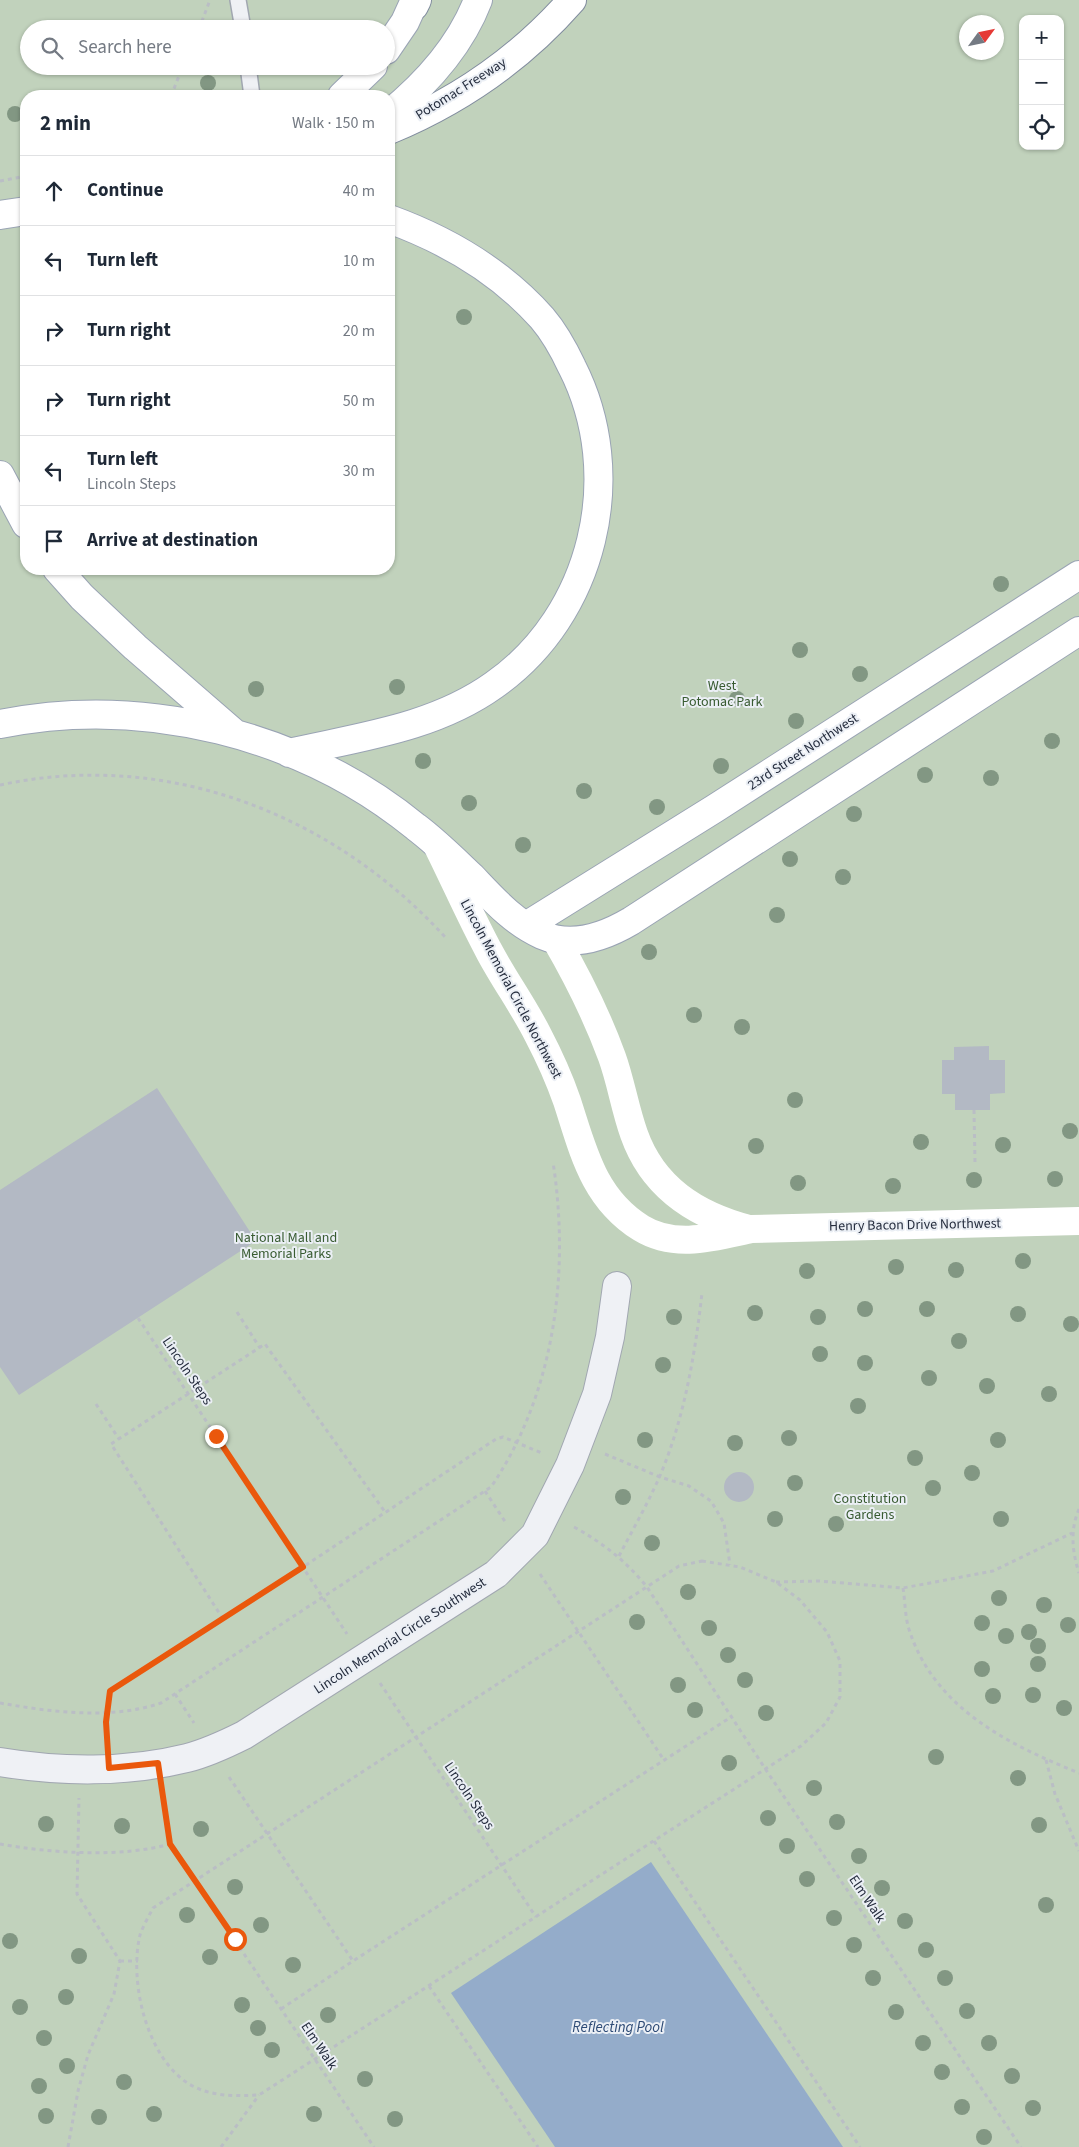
<!DOCTYPE html>
<html lang="en">
<head>
<meta charset="utf-8">
<style>
  body { margin:0; font-family:"Source Sans 3",sans-serif; background:#f2f2f3; color:#1f2937 }
  .controls { position:absolute; right:15px; top:15px; display:grid; overflow:hidden; border-radius:10px; box-shadow:0 1px 4px #0004 }
  .controls button { width:45px; height:45px; display:grid; place-items:center; padding:0; border:0; border-bottom:1px solid #e0e1e3; background:#fff; color:#1f2937; font:25px sans-serif }
  .compass { position:absolute; left:959px; top:15px; width:45px; height:45px; border-radius:50%; background:#fff; box-shadow:0 1px 4px #0004; rotate:57deg }
  .stop { position:absolute; width:15px; height:15px; margin:-11px; border:4px solid #ea580c; border-radius:50%; background:#fff }
  .stop.end { background:#ea580c; border-color:#fff; box-shadow:0 1px 5px #0008 }
  .list { margin:0; padding:0; list-style:none }
  h2 { display:flex; justify-content:space-between; align-items:center; height:65px; margin:0; padding:0 20px; font-size:21px }
  h2 small { font-size:16px; font-weight:400; color:#747a83 }
  .list li { display:grid; grid-template-columns:32px 1fr auto; gap:15px; align-items:center; box-sizing:border-box; height:70px; padding:0 20px; border-top:1px solid #e0e1e3 }
  .list b { display:block; font-size:19px; white-space:nowrap }
  .list p { margin:0; font-size:16px; white-space:nowrap; color:#747a83 }
  .list em { font-size:16px; font-style:normal; color:#747a83 }
  .icon { flex:none; width:28px; height:28px; fill:none; stroke:currentColor; stroke-width:2; stroke-linecap:round; stroke-linejoin:round }
  .map { position:relative; flex:none; width:1079px; height:2147px; overflow:hidden }
  .search { position:absolute; background:#fff; box-shadow:0 1px 4px #0004; left:20px; top:20px; width:375px; height:55px; display:flex; align-items:center; gap:12px; box-sizing:border-box; padding:0 18px; border-radius:28px; color:#747a83; font-size:19px }
  .panel { position:absolute; background:#fff; box-shadow:0 1px 4px #0004; left:20px; top:90px; width:375px; height:485px; border-radius:20px }
  .map>svg:first-child { display:block }
</style>
</head>
<body>
<div class="map">
<svg width="1079" height="2147" viewBox="0 0 1079 2147">
  <rect width="100%" height="100%" fill="#dce0e7"/>
  <path fill="#c1d2bc" fill-rule="evenodd" d="M 0,0 L 1079,0 L 1079,2147 L 0,2147 ZM 1023,19 L 1060,19 L 1060,146 L 1023,146 ZM 966,22 L 996,22 L 996,52 L 966,52 ZM 29,29 L 386,29 L 386,66 L 29,66 ZM 26,96 L 389,96 L 389,569 L 26,569 Z"/>
  <path fill="#94acca" d="M 651,1862 L 843,2147 L 555,2147 L 451,1993 Z"/>
  <path fill="#b3b9c4" d="M 989,1046 L 989,1060 L 1005,1060 L 1005,1093 L 990,1094 L 990,1110 L 955,1110 L 955,1094 L 942,1094 L 942,1060 L 954,1060 L 954,1047 Z
    M 157,1088 L 256,1241 L 19,1395 L 0,1367 L 0,1190 Z
    M724 1487a15 15 0 1 1 30 0a15 15 0 1 1-30 0Z"/>
  <g fill="none" stroke-linecap="round" stroke-linejoin="round">
    <g stroke="#a1a7b1" stroke-width="18">
      <path id="lane" d="M 238,0 L 243,29
        M 248,66 L 252,96"/>
    </g>
    <g stroke="#a1a7b1" stroke-width="30">
      <path id="street" d="M 0,1762 C 60,1772 127,1773 187,1758 C 207,1753 226,1744 244,1735 L 496,1574 L 535,1535 L 570,1465 L 597,1394 L 610,1337 L 617,1286"/>
    </g>
    <g stroke="#9aa4b4" stroke-width="30">
      <path id="primary" d="M 386,50 L 405,22 L 415,0
        M 342,96 L 373,66
        M 389,114 C 427,83 460,47 478,0
        M 0,215 L 26,211
        M 0,475 L 26,524
        M 57,569 L 82,597 L 135,647 L 233,732
        M 0,724 C 144,695 302,734 416,827 C 436,842 454,860 472,877 C 493,899 513,922 542,935 C 572,948 604,937 631,921 L 1079,631
        M 289,753 C 359,737 434,728 494,685 C 594,615 627,475 572,367 C 564,350 554,332 542,318 C 501,272 447,240 389,219
        M 526,926 L 714,809 L 1079,575"/>
    </g>
    <g stroke="#828d9f" stroke-width="30">
      <path id="highway" d="M 414,6 L 417,0
        M 389,130 C 459,101 522,57 572,0"/>
    </g>
    <path stroke="#babec5" stroke-width="3" stroke-dasharray="4 4" stroke-linecap="butt" d="M 199,29 L 210,0
      M 171,96 L 183,66
      M 0,181 L 26,176
      M 0,785 C 167,749 333,814 446,938
      M 974,1110 L 975,1163
      M 237,1312 L 260,1348
      M 138,1318 L 347,1634
      M 96,1404 L 119,1439
      M 605,1454 L 660,1477 L 689,1486 L 711,1501 L 724,1523 L 730,1565
      M 485,1491 L 506,1523
      M 1079,1509 C 1070,1530 1072,1551 1079,1573
      M 574,1527 C 603,1543 626,1561 647,1587 L 766,1770 L 1021,2147
      M 619,1556 C 632,1531 647,1505 659,1478 C 684,1420 695,1355 702,1293
      M 702,1561 L 740,1567 L 776,1582 L 800,1600 L 827,1632 L 840,1661 L 840,1697 L 826,1723 L 801,1746 L 259,2095 C 234,2096 211,2097 189,2084 C 146,2057 129,1981 140,1935 C 143,1926 149,1916 153,1908 L 679,1566 Z
      M 540,1574 L 664,1760
      M 776,1582 L 819,1581 L 903,1588 L 993,1571 L 1072,1533
      M 903,1588 C 905,1600 905,1614 908,1626 C 932,1707 1007,1744 1079,1773
      M 223,1619 L 111,1444 L 265,1344 L 385,1512
      M 380,1683 L 536,1917
      M 175,1694 L 194,1723
      M 0,1703 C 51,1712 111,1720 161,1703 L 491,1487 C 555,1393 570,1272 553,1162
      M 107,1738 L 108,1697 L 110,1691 L 303,1567 L 496,1439 L 503,1437 L 542,1453
      M 1046,1760 L 1055,1794 L 1079,1851
      M 229,1777 L 353,1961
      M 163,1793 L 170,1844 L 374,2147
      M 654,1841 L 860,2147
      M 0,1844 C 50,1853 121,1858 170,1844
      M 120,1961 L 138,1961
      M 429,1986 L 538,2147
      M 281,2009 L 353,1961 L 731,1717
      M 68,2147 L 78,2091 L 88,2055 L 114,1994 L 120,1961 L 77,1894 L 79,1798
      M 221,2147 L 259,2095"/>
    <use href="#lane" stroke="#eff1f5" stroke-width="15"/>
    <use href="#street" stroke="#eff1f5" stroke-width="28"/>
    <path stroke="#fff" stroke-width="28" d="M 437,845 C 455,881 471,918 490,953 C 505,981 524,1007 538,1035 C 549,1056 559,1078 567,1101 C 583,1150 593,1198 641,1228 C 675,1249 714,1237 751,1229 L 1079,1221
      M 556,940 C 578,978 597,1016 612,1057 C 621,1082 625,1109 634,1134 C 653,1188 696,1215 749,1229"/>
    <use href="#primary" stroke="#fff" stroke-width="28"/>
    <use href="#highway" stroke="#fff" stroke-width="28"/>
  </g>
  <g fill="#829783">
    <circle cx="208" cy="83" r="8"/>
    <circle cx="15" cy="114" r="8"/>
    <circle cx="464" cy="317" r="8"/>
    <circle cx="1001" cy="584" r="8"/>
    <circle cx="800" cy="650" r="8"/>
    <circle cx="860" cy="674" r="8"/>
    <circle cx="397" cy="687" r="8"/>
    <circle cx="256" cy="689" r="8"/>
    <circle cx="737" cy="699" r="8"/>
    <circle cx="796" cy="721" r="8"/>
    <circle cx="1052" cy="741" r="8"/>
    <circle cx="423" cy="761" r="8"/>
    <circle cx="721" cy="766" r="8"/>
    <circle cx="925" cy="775" r="8"/>
    <circle cx="991" cy="778" r="8"/>
    <circle cx="584" cy="791" r="8"/>
    <circle cx="469" cy="803" r="8"/>
    <circle cx="657" cy="807" r="8"/>
    <circle cx="854" cy="814" r="8"/>
    <circle cx="523" cy="845" r="8"/>
    <circle cx="790" cy="859" r="8"/>
    <circle cx="843" cy="877" r="8"/>
    <circle cx="777" cy="915" r="8"/>
    <circle cx="649" cy="952" r="8"/>
    <circle cx="694" cy="1015" r="8"/>
    <circle cx="742" cy="1027" r="8"/>
    <circle cx="795" cy="1100" r="8"/>
    <circle cx="1070" cy="1131" r="8"/>
    <circle cx="921" cy="1142" r="8"/>
    <circle cx="1003" cy="1145" r="8"/>
    <circle cx="756" cy="1146" r="8"/>
    <circle cx="1055" cy="1179" r="8"/>
    <circle cx="974" cy="1180" r="8"/>
    <circle cx="798" cy="1183" r="8"/>
    <circle cx="893" cy="1186" r="8"/>
    <circle cx="1023" cy="1261" r="8"/>
    <circle cx="896" cy="1267" r="8"/>
    <circle cx="956" cy="1270" r="8"/>
    <circle cx="807" cy="1271" r="8"/>
    <circle cx="865" cy="1309" r="8"/>
    <circle cx="927" cy="1309" r="8"/>
    <circle cx="755" cy="1313" r="8"/>
    <circle cx="1018" cy="1314" r="8"/>
    <circle cx="674" cy="1317" r="8"/>
    <circle cx="818" cy="1317" r="8"/>
    <circle cx="1071" cy="1324" r="8"/>
    <circle cx="959" cy="1341" r="8"/>
    <circle cx="820" cy="1354" r="8"/>
    <circle cx="865" cy="1363" r="8"/>
    <circle cx="663" cy="1365" r="8"/>
    <circle cx="929" cy="1378" r="8"/>
    <circle cx="987" cy="1386" r="8"/>
    <circle cx="1049" cy="1394" r="8"/>
    <circle cx="858" cy="1406" r="8"/>
    <circle cx="789" cy="1438" r="8"/>
    <circle cx="645" cy="1440" r="8"/>
    <circle cx="998" cy="1440" r="8"/>
    <circle cx="735" cy="1443" r="8"/>
    <circle cx="915" cy="1458" r="8"/>
    <circle cx="972" cy="1473" r="8"/>
    <circle cx="795" cy="1483" r="8"/>
    <circle cx="933" cy="1488" r="8"/>
    <circle cx="623" cy="1497" r="8"/>
    <circle cx="775" cy="1519" r="8"/>
    <circle cx="1001" cy="1519" r="8"/>
    <circle cx="836" cy="1524" r="8"/>
    <circle cx="652" cy="1543" r="8"/>
    <circle cx="688" cy="1592" r="8"/>
    <circle cx="999" cy="1598" r="8"/>
    <circle cx="1044" cy="1605" r="8"/>
    <circle cx="637" cy="1622" r="8"/>
    <circle cx="982" cy="1623" r="8"/>
    <circle cx="1068" cy="1625" r="8"/>
    <circle cx="709" cy="1628" r="8"/>
    <circle cx="1029" cy="1632" r="8"/>
    <circle cx="1006" cy="1636" r="8"/>
    <circle cx="1038" cy="1646" r="8"/>
    <circle cx="728" cy="1655" r="8"/>
    <circle cx="1038" cy="1664" r="8"/>
    <circle cx="982" cy="1669" r="8"/>
    <circle cx="745" cy="1680" r="8"/>
    <circle cx="678" cy="1685" r="8"/>
    <circle cx="1033" cy="1695" r="8"/>
    <circle cx="993" cy="1696" r="8"/>
    <circle cx="1064" cy="1708" r="8"/>
    <circle cx="695" cy="1710" r="8"/>
    <circle cx="766" cy="1713" r="8"/>
    <circle cx="936" cy="1757" r="8"/>
    <circle cx="729" cy="1763" r="8"/>
    <circle cx="1018" cy="1778" r="8"/>
    <circle cx="814" cy="1788" r="8"/>
    <circle cx="768" cy="1818" r="8"/>
    <circle cx="837" cy="1822" r="8"/>
    <circle cx="46" cy="1824" r="8"/>
    <circle cx="1039" cy="1825" r="8"/>
    <circle cx="122" cy="1826" r="8"/>
    <circle cx="201" cy="1829" r="8"/>
    <circle cx="787" cy="1846" r="8"/>
    <circle cx="859" cy="1856" r="8"/>
    <circle cx="807" cy="1879" r="8"/>
    <circle cx="235" cy="1887" r="8"/>
    <circle cx="882" cy="1888" r="8"/>
    <circle cx="1046" cy="1905" r="8"/>
    <circle cx="187" cy="1915" r="8"/>
    <circle cx="834" cy="1918" r="8"/>
    <circle cx="905" cy="1921" r="8"/>
    <circle cx="261" cy="1925" r="8"/>
    <circle cx="10" cy="1941" r="8"/>
    <circle cx="854" cy="1945" r="8"/>
    <circle cx="926" cy="1950" r="8"/>
    <circle cx="79" cy="1956" r="8"/>
    <circle cx="210" cy="1957" r="8"/>
    <circle cx="293" cy="1965" r="8"/>
    <circle cx="873" cy="1978" r="8"/>
    <circle cx="945" cy="1978" r="8"/>
    <circle cx="66" cy="1997" r="8"/>
    <circle cx="242" cy="2005" r="8"/>
    <circle cx="20" cy="2007" r="8"/>
    <circle cx="967" cy="2011" r="8"/>
    <circle cx="896" cy="2012" r="8"/>
    <circle cx="328" cy="2015" r="8"/>
    <circle cx="258" cy="2028" r="8"/>
    <circle cx="44" cy="2038" r="8"/>
    <circle cx="923" cy="2043" r="8"/>
    <circle cx="989" cy="2043" r="8"/>
    <circle cx="272" cy="2050" r="8"/>
    <circle cx="67" cy="2066" r="8"/>
    <circle cx="942" cy="2072" r="8"/>
    <circle cx="1012" cy="2076" r="8"/>
    <circle cx="365" cy="2079" r="8"/>
    <circle cx="124" cy="2082" r="8"/>
    <circle cx="39" cy="2086" r="8"/>
    <circle cx="962" cy="2107" r="8"/>
    <circle cx="1033" cy="2108" r="8"/>
    <circle cx="154" cy="2114" r="8"/>
    <circle cx="314" cy="2114" r="8"/>
    <circle cx="46" cy="2116" r="8"/>
    <circle cx="99" cy="2117" r="8"/>
    <circle cx="395" cy="2119" r="8"/>
    <circle cx="984" cy="2137" r="8"/>
  </g>
  <g fill="none" stroke-linecap="round" stroke-linejoin="round">
    <path stroke="#ea580c" stroke-width="6" d="M 216,1436 L 303,1567 L 110,1691 L 106,1722 L 109,1768 L 158,1763 L 170,1844 L 235,1939"/>
  </g>
  <g text-anchor="middle" dominant-baseline="central" stroke-width="4" stroke-linejoin="round" paint-order="stroke">
    <g font-size="14" fill="#252d3e" stroke="#ebeff5">
      <text transform="translate(461 89) rotate(-32)">Potomac Freeway</text>
      <text transform="translate(803 752) rotate(-33)">23rd Street Northwest</text>
      <text transform="translate(511 989) rotate(62)">Lincoln Memorial Circle Northwest</text>
      <text transform="translate(915 1225) rotate(-1)">Henry Bacon Drive Northwest</text>
      <text transform="translate(187 1371) rotate(56)">Lincoln Steps</text>
      <text transform="translate(400 1636) rotate(-33)">Lincoln Memorial Circle Southwest</text>
      <text transform="translate(469 1796) rotate(56)">Lincoln Steps</text>
      <text transform="translate(867 1899) rotate(56)">Elm Walk</text>
      <text transform="translate(319 2046) rotate(56)">Elm Walk</text>
    </g>
    <g font-size="14" fill="#385b31" stroke="#ebeff5">
      <text x="722" y="686">West<tspan x="722" dy="16">Potomac Park</tspan></text>
      <text x="286" y="1238">National Mall and<tspan x="286" dy="16">Memorial Parks</tspan></text>
      <text x="870" y="1499">Constitution<tspan x="870" dy="16">Gardens</tspan></text>
    </g>
    <g font-size="15" font-style="italic" fill="#2d4a75" stroke="#ebeff5">
      <text x="618" y="2027">Reflecting Pool</text>
    </g>
  </g>
</svg>
<div class="controls">
<button>+</button>
<button>−</button>
<button><svg class="icon" aria-label="locate" viewBox="0 0 24 24"><circle cx="12" cy="12" r="6"/><path d="M12 2v4M12 18v4M2 12h4M18 12h4"/></svg></button>
</div>
<svg class="compass" viewBox="-18 -18 36 36"><path d="M0-13l5 13h-10z" fill="#e53935"/><path d="M0 13l5-13h-10z" fill="#747a83"/></svg>
<div class="stop" style="left:235px;top:1939px"></div>
<div class="stop end" style="left:216px;top:1436px"></div>
<div class="search"><svg class="icon" aria-label="search" viewBox="0 0 24 24"><circle cx="10" cy="10" r="6"/><path d="M15 15l6 6"/></svg>Search here</div>
<section class="panel">
<h2>2 min<small>Walk · 150 m</small></h2>
<ul class="list">
<li><svg class="icon" aria-label="ahead" viewBox="0 0 24 24"><path d="M12 20V5M6 11l6-6 6 6"/></svg><div><b>Continue</b></div><em>40 m</em></li>
<li><svg class="icon" aria-label="left" viewBox="0 0 24 24"><path d="M17 20v-9H6M10 6l-5 5 5 5"/></svg><div><b>Turn left</b></div><em>10 m</em></li>
<li><svg class="icon" aria-label="right" viewBox="0 0 24 24"><path d="M7 20v-9h11M14 6l5 5-5 5"/></svg><div><b>Turn right</b></div><em>20 m</em></li>
<li><svg class="icon" aria-label="right" viewBox="0 0 24 24"><path d="M7 20v-9h11M14 6l5 5-5 5"/></svg><div><b>Turn right</b></div><em>50 m</em></li>
<li><svg class="icon" aria-label="left" viewBox="0 0 24 24"><path d="M17 20v-9H6M10 6l-5 5 5 5"/></svg><div><b>Turn left</b><p>Lincoln Steps</p></div><em>30 m</em></li>
<li><svg class="icon" aria-label="arrive" viewBox="0 0 24 24"><path d="M6 21V4h12l-3 4 3 4H6"/></svg><div><b>Arrive at destination</b></div></li>
</ul>
</section>
</div>
</body>
</html>
